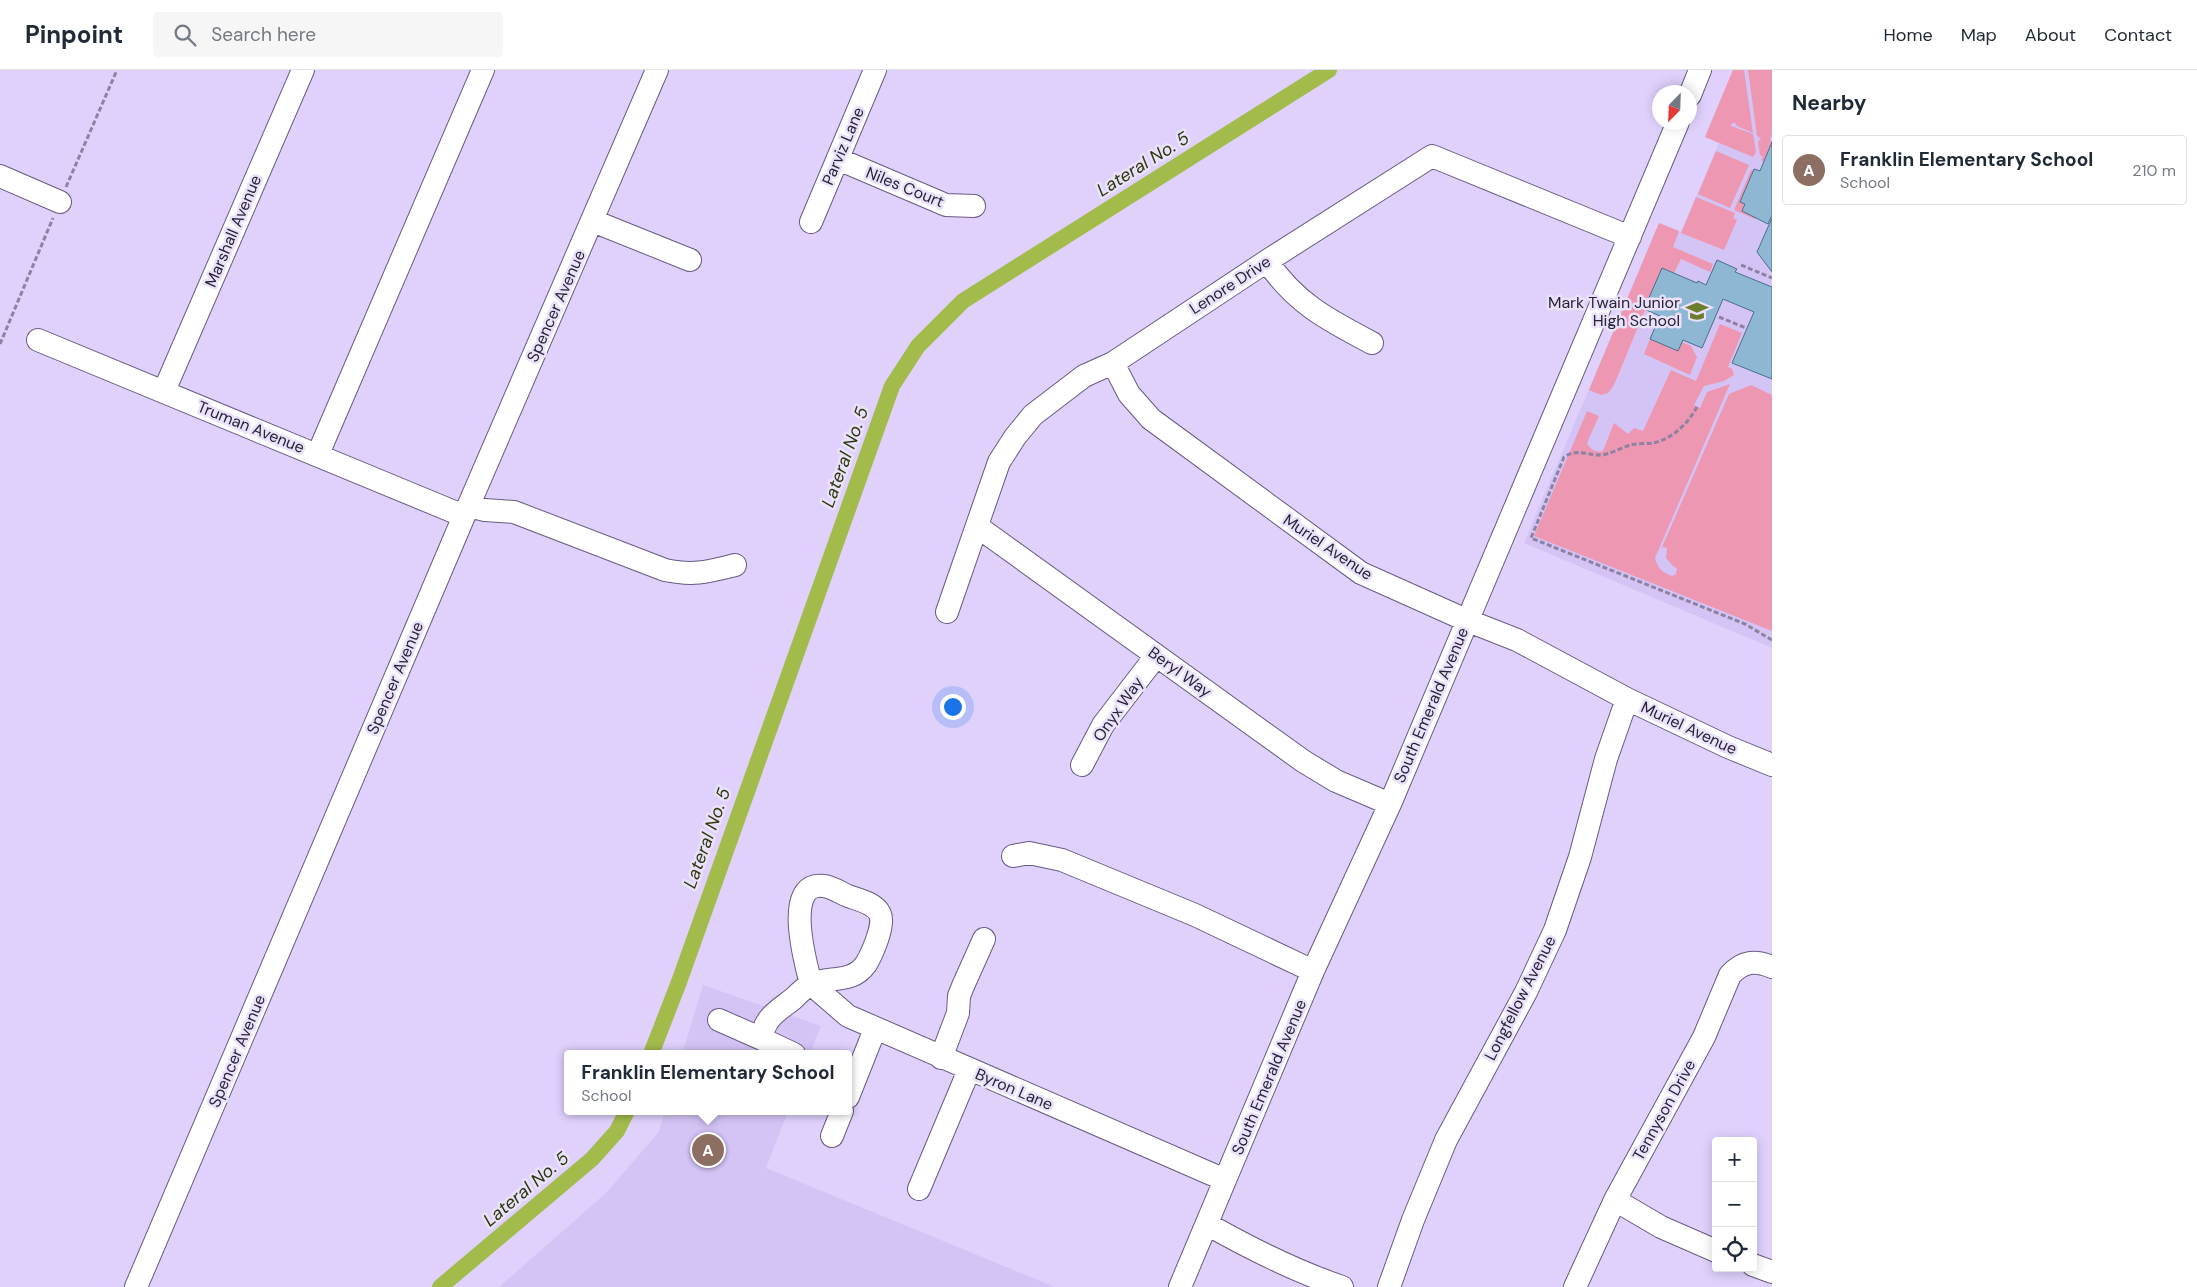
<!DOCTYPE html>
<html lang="en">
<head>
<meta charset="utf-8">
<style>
  body { margin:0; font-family:"DM Sans",sans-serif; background:#f6f6f7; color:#1f2937 }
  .controls { position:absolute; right:15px; bottom:15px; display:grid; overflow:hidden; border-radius:5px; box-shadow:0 2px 12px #0003 }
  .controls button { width:45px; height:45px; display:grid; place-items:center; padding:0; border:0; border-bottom:1px solid #e0e1e3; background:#fff; color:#1f2937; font:25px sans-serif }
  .compass { position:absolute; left:1652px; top:15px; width:45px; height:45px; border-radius:50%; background:#fff; box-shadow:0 2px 12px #0003; rotate:203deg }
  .you { position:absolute; left:952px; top:636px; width:18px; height:18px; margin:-12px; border:4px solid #fff; border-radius:50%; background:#1a73e8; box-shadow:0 0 0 8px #1a73e833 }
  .badge { display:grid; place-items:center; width:32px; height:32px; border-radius:50%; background:#6c7d2c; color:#fff; font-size:16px; font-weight:700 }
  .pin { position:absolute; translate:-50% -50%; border:2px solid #fff; box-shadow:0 1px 5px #0006 }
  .popup { position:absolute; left:564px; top:980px; width:288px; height:65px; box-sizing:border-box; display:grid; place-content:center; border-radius:5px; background:#fff; filter:drop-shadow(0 1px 4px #0005); font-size:16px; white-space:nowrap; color:#747a83 }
  .popup b { font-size:19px; color:#1f2937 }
  .popup::after { content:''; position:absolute; left:50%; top:100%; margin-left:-10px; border:10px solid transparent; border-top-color:#fff }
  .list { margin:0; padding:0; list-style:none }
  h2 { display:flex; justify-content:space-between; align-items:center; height:65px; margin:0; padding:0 20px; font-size:21px }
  h2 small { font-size:16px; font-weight:400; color:#747a83 }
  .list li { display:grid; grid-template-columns:32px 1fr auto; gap:15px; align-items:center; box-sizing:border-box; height:70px; margin:0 10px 10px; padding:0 10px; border:1px solid #e0e1e3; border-radius:5px }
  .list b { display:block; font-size:19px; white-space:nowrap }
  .list p { margin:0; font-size:16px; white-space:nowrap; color:#747a83 }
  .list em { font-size:16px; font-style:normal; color:#747a83 }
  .icon { flex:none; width:28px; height:28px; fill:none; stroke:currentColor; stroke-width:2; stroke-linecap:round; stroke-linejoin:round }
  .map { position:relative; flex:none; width:1772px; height:1217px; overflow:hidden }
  header { display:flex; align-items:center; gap:30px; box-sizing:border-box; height:70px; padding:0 25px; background:#fff; border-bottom:1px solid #e0e1e3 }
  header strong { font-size:24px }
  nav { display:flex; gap:28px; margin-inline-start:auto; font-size:18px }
  .search { width:350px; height:45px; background:#f6f6f7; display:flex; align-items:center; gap:12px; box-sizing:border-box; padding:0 18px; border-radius:5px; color:#747a83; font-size:19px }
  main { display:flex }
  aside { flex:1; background:#fff }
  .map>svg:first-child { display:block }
</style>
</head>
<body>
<header>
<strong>Pinpoint</strong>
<div class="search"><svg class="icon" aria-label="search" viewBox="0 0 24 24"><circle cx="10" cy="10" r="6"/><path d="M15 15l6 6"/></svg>Search here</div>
<nav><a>Home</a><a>Map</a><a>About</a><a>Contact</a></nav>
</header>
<main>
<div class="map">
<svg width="1772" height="1217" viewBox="0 0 1772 1217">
  <rect width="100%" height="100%" fill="#dfd1fc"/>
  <path fill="#d4c4f6" d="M 1733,0 L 1772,0 L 1772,578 L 1524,473 L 1659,153 L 1681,162 L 1719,73 L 1705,67 Z
    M 703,915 L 821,956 L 810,984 L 682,984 Z
    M 665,1041 L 788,1041 L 766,1098 L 1055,1217 L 499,1217 L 605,1124 L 658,1063 Z"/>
  <path fill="#ee97b2" d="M 1733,0 L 1744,0 L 1753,63 L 1737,56 L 1735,53 L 1732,53 L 1731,56 L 1753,64 L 1756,82 L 1753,87 L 1705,67 Z
    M 1748,0 L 1772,0 L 1772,64 L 1770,69 L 1772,72 L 1764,92 L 1761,90 L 1763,87 L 1760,85 L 1758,72 L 1761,68 L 1757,66 Z
    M 1716,81 L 1749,95 L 1730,138 L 1698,124 Z
    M 1751,100 L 1754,101 L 1742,141 L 1756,147 L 1755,149 L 1734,140 Z
    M 1696,127 L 1735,143 L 1733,148 L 1737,150 L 1724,180 L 1681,163 Z
    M 1659,153 L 1679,161 L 1673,177 L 1713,194 L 1710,202 L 1681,189 L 1674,203 L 1662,199 L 1614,315 L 1608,323 L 1601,325 L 1589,320 Z
    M 1720,254 L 1742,263 L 1728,297 L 1732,299 L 1734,305 L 1724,311 L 1704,316 L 1694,335 L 1700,338 L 1707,322 L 1730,314 L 1655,488 C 1658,499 1662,502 1672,506 L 1676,504 L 1677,498 L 1674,497 L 1666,488 L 1667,478 L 1662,477 L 1729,324 L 1751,315 L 1772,325 L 1772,561 L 1534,466 L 1587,341 L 1599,346 L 1587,373 C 1590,379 1595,383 1603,381 L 1614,353 L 1628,364 L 1634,358 L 1643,361 L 1671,300 L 1696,311 Z
    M 1650,269 L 1678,281 L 1682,272 L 1691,276 L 1697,287 L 1690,305 L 1644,284 Z"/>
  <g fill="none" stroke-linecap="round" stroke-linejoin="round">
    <path stroke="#a3bb4a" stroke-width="16" d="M 651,984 L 679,912 L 892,316 L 918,276 L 963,231 L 1329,0
      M 440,1217 L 592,1089 L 617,1061 L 627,1041"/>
  </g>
  <path fill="#8eb7d4" stroke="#496f8a" d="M 1772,72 L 1772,145 L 1768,154 L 1742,141 L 1745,134 L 1740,132 L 1754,99 L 1760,101 Z
    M 1772,148 L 1772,202 L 1757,182 Z
    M 1717,190 L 1737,199 L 1735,202 L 1772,217 L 1772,309 L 1732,293 L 1754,242 L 1723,229 L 1702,278 L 1683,270 L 1678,281 L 1650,269 L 1660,246 L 1644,239 L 1662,198 L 1697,213 L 1698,211 L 1706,215 Z"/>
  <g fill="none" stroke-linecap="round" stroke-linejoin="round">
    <g stroke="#685b81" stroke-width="24">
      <path id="minor" d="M 1690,25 L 1700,0
        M 838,89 L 946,135 L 974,136
        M 0,106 L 60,132
        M 593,151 L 690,190
        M 811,152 L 875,0
        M 1267,191 C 1295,233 1328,250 1372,273
        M 38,270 L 464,446
        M 1113,293 L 1129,324 L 1151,349 L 1361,503 L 1466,550 L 1517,570 L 1627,629 L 1728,677 L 1772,695
        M 164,321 L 303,0
        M 318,384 L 483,0
        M 469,436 L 485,440 L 514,442 L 665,500 C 694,506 707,502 735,495
        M 978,457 L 1303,691 L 1336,711 L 1390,734
        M 947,542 L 999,392 L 1015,367 L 1033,345 L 1084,306 L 1113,293 L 1267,191 L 1432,86 L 1630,167
        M 1082,695 L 1103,655 L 1156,586
        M 1013,786 L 1029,783 L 1062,790 L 1195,845 L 1313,901
        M 811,914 L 848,946 L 1225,1110
        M 719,950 L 762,969
        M 794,984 L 762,969 C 763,948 779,940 793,929 C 798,924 805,917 811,914 C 830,906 852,914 866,894 C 872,884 885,855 880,844 C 875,833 859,830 848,826 C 841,823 832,817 824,816 C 782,810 806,895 811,914
        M 941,988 L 958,943 L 959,926 L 963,916 L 984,869
        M 848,1027 L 875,959
        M 832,1066 L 842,1041
        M 919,1119 L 969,1000
        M 1615,1130 L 1661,1157 L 1716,1181
        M 1207,1154 C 1251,1179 1295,1201 1342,1217
        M 1753,1195 L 1772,1202
        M 136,1217 L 464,446 L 657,0
        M 1180,1217 L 1313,901 L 1390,734 L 1678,52
        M 1389,1217 L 1413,1150 L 1446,1070 L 1526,922 L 1555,860 L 1580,787 L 1606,689 L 1627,629
        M 1575,1217 L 1615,1130 L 1704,967 L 1730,905 C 1743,891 1755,890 1772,897"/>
    </g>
    <path stroke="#8c82a1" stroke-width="3" stroke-dasharray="5 2.5" stroke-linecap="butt" d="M 66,117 L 117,0
      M 1741,195 L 1772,208
      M 1719,247 L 1746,258
      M 0,274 L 53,148
      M 1697,337 C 1688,353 1673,369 1653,373 C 1646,374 1638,373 1630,375 C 1621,378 1607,386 1597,385 C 1584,384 1576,379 1564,387 L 1531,468 L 1745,554 L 1772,570"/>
    <use href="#minor" stroke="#fff" stroke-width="22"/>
  </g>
  <defs>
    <g id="school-bare" transform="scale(1.725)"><path d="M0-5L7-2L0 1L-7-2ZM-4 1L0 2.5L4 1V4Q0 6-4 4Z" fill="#6c7d2c" stroke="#eae1fc" stroke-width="2.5" paint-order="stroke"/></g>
  </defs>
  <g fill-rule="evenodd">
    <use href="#school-bare" x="1697" y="241"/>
  </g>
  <g text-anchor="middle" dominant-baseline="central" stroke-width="5" stroke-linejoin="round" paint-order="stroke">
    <g font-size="16" fill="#282333" stroke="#eae1fc">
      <text transform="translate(843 76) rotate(-67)">Parviz Lane</text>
      <text transform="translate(905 117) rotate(22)">Niles Court</text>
      <text transform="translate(233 161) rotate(-67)">Marshall Avenue</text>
      <text transform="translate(1230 215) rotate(-33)">Lenore Drive</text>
      <text transform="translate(556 236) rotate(-66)">Spencer Avenue</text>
      <text transform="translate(251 357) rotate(22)">Truman Avenue</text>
      <text transform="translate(1328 477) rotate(34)">Muriel Avenue</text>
      <text transform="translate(1180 602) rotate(36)">Beryl Way</text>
      <text transform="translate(395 608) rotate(-67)">Spencer Avenue</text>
      <text transform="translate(1431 635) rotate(-67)">South Emerald Avenue</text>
      <text transform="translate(1118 639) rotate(-55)">Onyx Way</text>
      <text transform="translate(1689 658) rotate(25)">Muriel Avenue</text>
      <text transform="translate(1520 928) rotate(-63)">Longfellow Avenue</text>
      <text transform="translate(237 981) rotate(-67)">Spencer Avenue</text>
      <text transform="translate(1269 1007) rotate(-67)">South Emerald Avenue</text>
      <text transform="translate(1014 1019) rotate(23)">Byron Lane</text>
      <text transform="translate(1664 1040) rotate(-61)">Tennyson Drive</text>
    </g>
    <g font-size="16" fill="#282333" stroke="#eae1fc" text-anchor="end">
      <text x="1680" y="232">Mark Twain Junior<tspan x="1680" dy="18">High School</tspan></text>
    </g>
    <g font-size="18" font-style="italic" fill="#2d3707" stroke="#eae1fc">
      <text transform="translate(1143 94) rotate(-32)">Lateral No. 5</text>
      <text transform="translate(845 387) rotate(-70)">Lateral No. 5</text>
      <text transform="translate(707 768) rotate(-70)">Lateral No. 5</text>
      <text transform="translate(526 1119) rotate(-40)">Lateral No. 5</text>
    </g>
  </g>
</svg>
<div class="controls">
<button>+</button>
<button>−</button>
<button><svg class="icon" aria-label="locate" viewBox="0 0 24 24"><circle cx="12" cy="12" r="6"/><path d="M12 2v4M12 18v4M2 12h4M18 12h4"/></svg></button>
</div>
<svg class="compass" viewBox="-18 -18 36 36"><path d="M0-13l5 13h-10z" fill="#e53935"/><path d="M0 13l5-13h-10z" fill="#747a83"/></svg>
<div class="you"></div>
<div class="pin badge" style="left:708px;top:1080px;background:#8d6e63">A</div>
<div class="popup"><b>Franklin Elementary School</b>School</div>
</div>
<aside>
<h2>Nearby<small></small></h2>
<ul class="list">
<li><span class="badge" style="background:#8d6e63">A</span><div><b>Franklin Elementary School</b><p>School</p></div><em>210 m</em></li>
</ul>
</aside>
</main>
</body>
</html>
